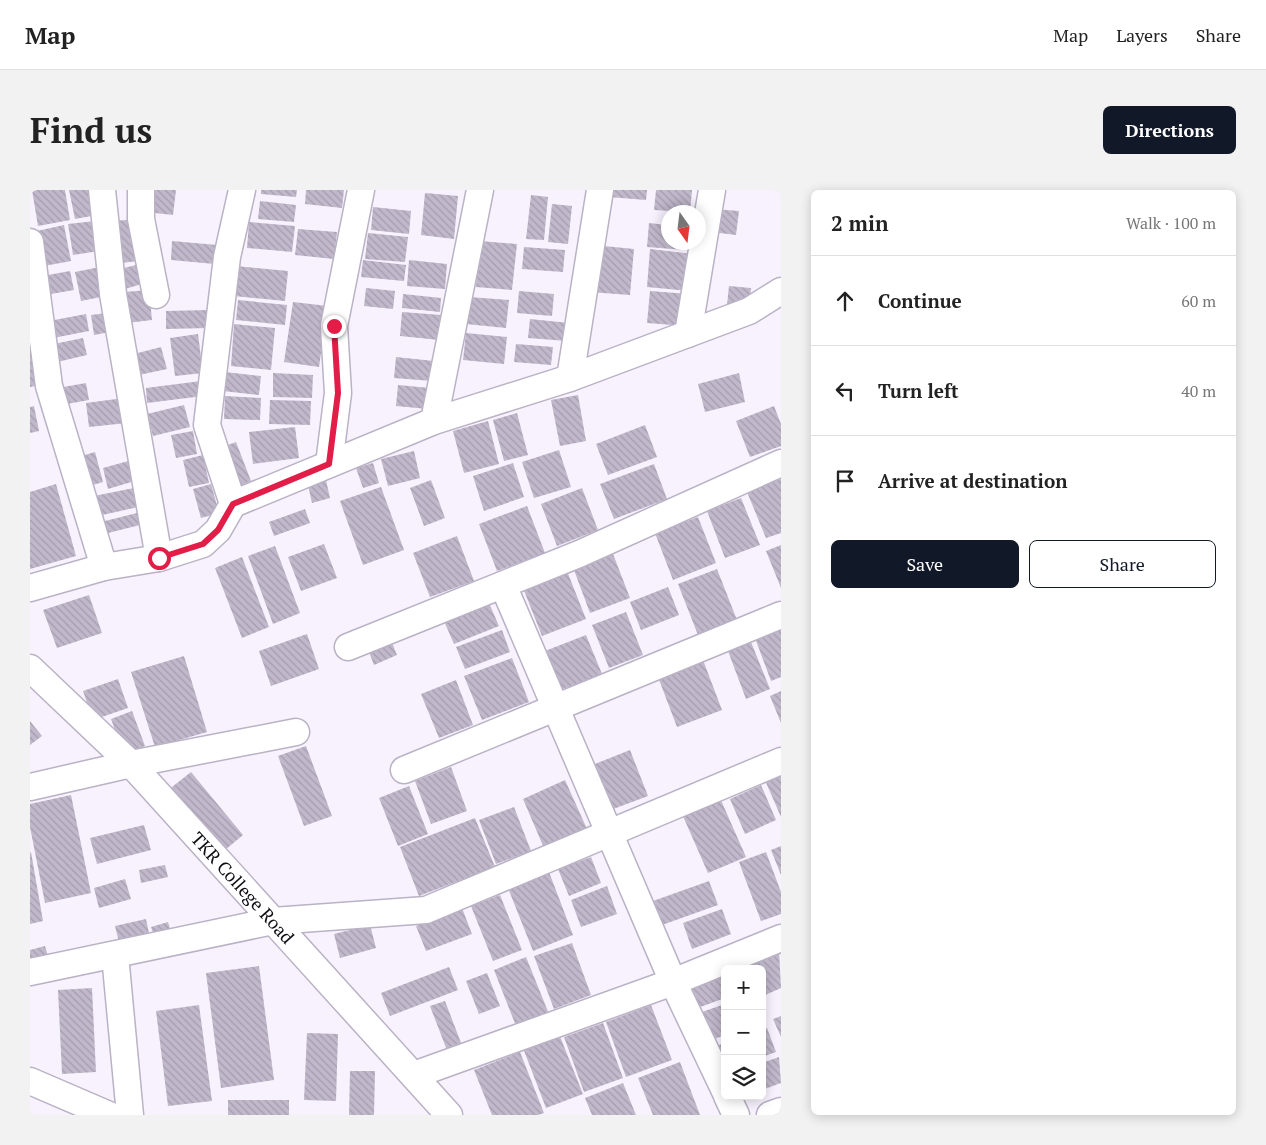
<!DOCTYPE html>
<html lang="en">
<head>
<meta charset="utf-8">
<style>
  body { margin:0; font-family:"PT Serif",serif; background:#f2f2f2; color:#222 }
  .controls { position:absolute; right:15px; bottom:15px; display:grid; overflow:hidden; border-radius:8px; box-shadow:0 2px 12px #0003 }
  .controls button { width:45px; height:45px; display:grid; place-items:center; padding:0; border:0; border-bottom:1px solid #e0e0e0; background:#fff; color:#222; font:25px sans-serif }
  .compass { position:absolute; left:631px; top:15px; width:45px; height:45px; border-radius:50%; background:#fff; box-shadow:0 2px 12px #0003; rotate:166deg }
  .stop { position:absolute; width:15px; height:15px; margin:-11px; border:4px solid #e11d48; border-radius:50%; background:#fff }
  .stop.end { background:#e11d48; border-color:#fff; box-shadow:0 1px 5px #0008 }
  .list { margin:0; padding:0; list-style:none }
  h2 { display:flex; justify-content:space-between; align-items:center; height:65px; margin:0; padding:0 20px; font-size:21px }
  h2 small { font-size:16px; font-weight:400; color:#767676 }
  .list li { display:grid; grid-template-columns:32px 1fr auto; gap:15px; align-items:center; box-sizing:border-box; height:90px; padding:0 20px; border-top:1px solid #e0e0e0 }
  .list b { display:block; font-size:19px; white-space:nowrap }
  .list em { font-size:16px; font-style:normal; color:#767676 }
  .actions { display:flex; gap:10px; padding:15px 20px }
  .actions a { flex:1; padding:11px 0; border:1px solid #111827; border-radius:8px; text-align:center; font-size:18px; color:#111827 }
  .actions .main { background:#111827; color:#fff }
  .icon { flex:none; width:28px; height:28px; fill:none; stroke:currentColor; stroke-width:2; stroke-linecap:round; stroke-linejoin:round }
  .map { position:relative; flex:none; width:751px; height:925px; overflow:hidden; border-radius:8px }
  header { display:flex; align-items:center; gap:30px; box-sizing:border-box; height:70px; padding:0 25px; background:#fff; border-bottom:1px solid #e0e0e0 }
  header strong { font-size:24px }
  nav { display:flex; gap:28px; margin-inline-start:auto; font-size:18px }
  .intro { display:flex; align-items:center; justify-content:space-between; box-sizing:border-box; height:120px; padding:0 30px }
  h1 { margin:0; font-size:35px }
  .button { padding:12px 22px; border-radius:8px; background:#111827; color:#fff; font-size:18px; font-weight:700 }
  main { display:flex; gap:30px; padding:0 30px }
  aside { flex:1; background:#fff; border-radius:8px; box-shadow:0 2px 12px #0003 }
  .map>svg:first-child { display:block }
</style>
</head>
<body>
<header>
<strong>Map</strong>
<nav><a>Map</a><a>Layers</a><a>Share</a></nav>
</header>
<div class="intro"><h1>Find us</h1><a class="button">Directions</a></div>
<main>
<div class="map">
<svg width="751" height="925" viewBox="0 0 751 925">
  <defs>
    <pattern id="building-back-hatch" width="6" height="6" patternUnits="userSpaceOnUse" patternTransform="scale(1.25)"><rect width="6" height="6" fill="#c1b8cb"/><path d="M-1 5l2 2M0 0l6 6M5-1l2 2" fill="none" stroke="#a59dad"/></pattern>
  </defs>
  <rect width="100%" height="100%" fill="#f8f2ff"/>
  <path fill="url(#building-back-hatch)" d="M 2,0 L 35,0 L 40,30 L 8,36 Z
    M 39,0 L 62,0 L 67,25 L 45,29 Z
    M 119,0 L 146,0 L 143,25 L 116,22 Z
    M 231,0 L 267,0 L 266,7 L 231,4 Z
    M 276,0 L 314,0 L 312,18 L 275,14 Z
    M 579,0 L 617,0 L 616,10 L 579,7 Z
    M 626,0 L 662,0 L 660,22 L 624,20 Z
    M 395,3 L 428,6 L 424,49 L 391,45 Z
    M 501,5 L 518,7 L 514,50 L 496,49 Z
    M 230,11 L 266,15 L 264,32 L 228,29 Z
    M 522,14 L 542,16 L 538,54 L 518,52 Z
    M 343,17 L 381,21 L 379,44 L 341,40 Z
    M 683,19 L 709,21 L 706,45 L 681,42 Z
    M 104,29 L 109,71 L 90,73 L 86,31 Z
    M 65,31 L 69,61 L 43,65 L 38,34 Z
    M 219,32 L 265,36 L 262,62 L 217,58 Z
    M 619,33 L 638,35 L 638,52 L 656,52 L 655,60 L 617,57 Z
    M 34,35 L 41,71 L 14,76 L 7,41 Z
    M 268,39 L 307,42 L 304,69 L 265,65 Z
    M 338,43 L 378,47 L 375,72 L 335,69 Z
    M 142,51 L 187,55 L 185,74 L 141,70 Z
    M 450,51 L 487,54 L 482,100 L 446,97 Z
    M 564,55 L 604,59 L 600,105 L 559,102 Z
    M 494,57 L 535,60 L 533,82 L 492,79 Z
    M 620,59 L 663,64 L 659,101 L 617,97 Z
    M 333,70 L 376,75 L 374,91 L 331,87 Z
    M 379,70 L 417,74 L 415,99 L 377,96 Z
    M 110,74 L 115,93 L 95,99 L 90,79 Z
    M 206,76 L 258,81 L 255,111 L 204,106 Z
    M 70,77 L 76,106 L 51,111 L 45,82 Z
    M 40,81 L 44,100 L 21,104 L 18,85 Z
    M 699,96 L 721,98 L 719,117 L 697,115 Z
    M 336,98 L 365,101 L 363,119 L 334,116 Z
    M 119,100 L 122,130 L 97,133 L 94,102 Z
    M 489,101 L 524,104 L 522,126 L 487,123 Z
    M 620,101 L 659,104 L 656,136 L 617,133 Z
    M 373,104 L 411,108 L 410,122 L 372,118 Z
    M 439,107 L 479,110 L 476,138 L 436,134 Z
    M 208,110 L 257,115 L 255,135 L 206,130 Z
    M 263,112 L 298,116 L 289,177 L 254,172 Z
    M 179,120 L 179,138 L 136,139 L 136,121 Z
    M 372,122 L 411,125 L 409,150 L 370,146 Z
    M 77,123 L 80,142 L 64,145 L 61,125 Z
    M 56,124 L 59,141 L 23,148 L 19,131 Z
    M 500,129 L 539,133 L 537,151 L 498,148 Z
    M 204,134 L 245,138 L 241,180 L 201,176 Z
    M 436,143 L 477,147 L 474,174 L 433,170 Z
    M 168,144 L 173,183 L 145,186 L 140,148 Z
    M 53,148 L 57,165 L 23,173 L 19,155 Z
    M 486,154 L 523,157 L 521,175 L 484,172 Z
    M 131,157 L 137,179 L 109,185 L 104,164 Z
    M 10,161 L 16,194 L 0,197 L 0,162 Z
    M 366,167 L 404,171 L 402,191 L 364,188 Z
    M 195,182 L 231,186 L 229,205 L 193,201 Z
    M 243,183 L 283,185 L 282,208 L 243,207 Z
    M 709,183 L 715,212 L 675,222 L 668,194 Z
    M 171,191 L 173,206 L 117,213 L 116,198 Z
    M 56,193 L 59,210 L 31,215 L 28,198 Z
    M 368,195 L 400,198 L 398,219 L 366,216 Z
    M 548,205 L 556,251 L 530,256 L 521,210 Z
    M 195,206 L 231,208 L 230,230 L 194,229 Z
    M 94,208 L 97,233 L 59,237 L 56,213 Z
    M 240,210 L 281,211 L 280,235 L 239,234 Z
    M 154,215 L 160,237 L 123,246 L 117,224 Z
    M 4,216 L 9,241 L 0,243 L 0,217 Z
    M 744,216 L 751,234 L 751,256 L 720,267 L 706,231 Z
    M 487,223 L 498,265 L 474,271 L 463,230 Z
    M 458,231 L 469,274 L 434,283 L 423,241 Z
    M 615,235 L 627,267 L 578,285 L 566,254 Z
    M 265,237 L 269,268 L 223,274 L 219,242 Z
    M 163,241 L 167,264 L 146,268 L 141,245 Z
    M 206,252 L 221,291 L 201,299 L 187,259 Z
    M 529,260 L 541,297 L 504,308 L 492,272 Z
    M 384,261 L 390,288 L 358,296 L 351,269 Z
    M 65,262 L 73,292 L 56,297 L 48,267 Z
    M 173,265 L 179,293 L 159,297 L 153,270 Z
    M 102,270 L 108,290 L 78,299 L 73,278 Z
    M 343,273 L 349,293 L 333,298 L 326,278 Z
    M 483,273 L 494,307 L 454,321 L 443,286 Z
    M 624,274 L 637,309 L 584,329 L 570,294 Z
    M 751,289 L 751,343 L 736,348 L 717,302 Z
    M 296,290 L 300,308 L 282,313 L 278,295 Z
    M 401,290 L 415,328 L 394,336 L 380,298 Z
    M 26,294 L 46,366 L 0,379 L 0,302 Z
    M 181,294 L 189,323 L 171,328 L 163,299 Z
    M 351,297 L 374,360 L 333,375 L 310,311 Z
    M 104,298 L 108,317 L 68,326 L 64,306 Z
    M 552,298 L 568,340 L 527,356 L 511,314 Z
    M 711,308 L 730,355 L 695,368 L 677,321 Z
    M 497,316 L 515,363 L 467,381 L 449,334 Z
    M 275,319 L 280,333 L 244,346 L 239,332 Z
    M 107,323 L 110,335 L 74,344 L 71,332 Z
    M 668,327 L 686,373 L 643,390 L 625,343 Z
    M 427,346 L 444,391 L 400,407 L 383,363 Z
    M 294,354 L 307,388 L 271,401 L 258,367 Z
    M 751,355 L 751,398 L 736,361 Z
    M 245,356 L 270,423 L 243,434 L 218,366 Z
    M 583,364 L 600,408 L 560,423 L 544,380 Z
    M 212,367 L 239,437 L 212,448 L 185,378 Z
    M 687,379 L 707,430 L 668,445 L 648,394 Z
    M 537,381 L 556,429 L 512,446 L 493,398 Z
    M 638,397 L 649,425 L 611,440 L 600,412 Z
    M 59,405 L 72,443 L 27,458 L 13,420 Z
    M 459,413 L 469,436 L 424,454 L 414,431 Z
    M 596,422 L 613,465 L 579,478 L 562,435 Z
    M 751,438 L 751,487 L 741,491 L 725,448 Z
    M 472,440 L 480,462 L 435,479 L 426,457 Z
    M 277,444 L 289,479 L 241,496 L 229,461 Z
    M 556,445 L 572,484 L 530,500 L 515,461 Z
    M 721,452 L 740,499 L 716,509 L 698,461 Z
    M 362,453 L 367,465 L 344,475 L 339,462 Z
    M 154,466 L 177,542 L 125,557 L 101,482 Z
    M 482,468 L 499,512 L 452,530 L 434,486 Z
    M 673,470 L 692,520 L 647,537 L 628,487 Z
    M 88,489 L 98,518 L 63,530 L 53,501 Z
    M 426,490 L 443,535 L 409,548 L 391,504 Z
    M 751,501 L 751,533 L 740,506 Z
    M 102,521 L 115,556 L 94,564 L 81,529 Z
    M 0,531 L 12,546 L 0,555 Z
    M 276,556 L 302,626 L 274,636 L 248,566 Z
    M 600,560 L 618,606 L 578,621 L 560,576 Z
    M 421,577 L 437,621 L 401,634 L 385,591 Z
    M 751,580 L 751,627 L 734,588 Z
    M 161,582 L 213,645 L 189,665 L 137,601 Z
    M 535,590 L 557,639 L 514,658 L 493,609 Z
    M 731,595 L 746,630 L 715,644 L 700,609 Z
    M 379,596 L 398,644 L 368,656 L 349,608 Z
    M 41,605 L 61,703 L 15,713 L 0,637 L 0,614 Z
    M 690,608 L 716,667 L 678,683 L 652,624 Z
    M 484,617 L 501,661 L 466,674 L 449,630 Z
    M 445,628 L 465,677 L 389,706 L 370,657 Z
    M 114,635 L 121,660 L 67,674 L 60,648 Z
    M 751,656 L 751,685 L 741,660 Z
    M 1,662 L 13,731 L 0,734 L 0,663 Z
    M 736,662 L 751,702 L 751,724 L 731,731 L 709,672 Z
    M 561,667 L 571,693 L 539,706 L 528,679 Z
    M 135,675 L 138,687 L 111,693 L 109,680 Z
    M 519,682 L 543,745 L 503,761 L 478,698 Z
    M 95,689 L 101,709 L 69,718 L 64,698 Z
    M 679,691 L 688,715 L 632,735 L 623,711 Z
    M 577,696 L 587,724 L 551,737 L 541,710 Z
    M 470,705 L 492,760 L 463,771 L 441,716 Z
    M 432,718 L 442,744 L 396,761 L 386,736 Z
    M 692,719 L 701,744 L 662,759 L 653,733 Z
    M 116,729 L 121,753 L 91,760 L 85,736 Z
    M 138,732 L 141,742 L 124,746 L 121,737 Z
    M 340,735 L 346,758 L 310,768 L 304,744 Z
    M 542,753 L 561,805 L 524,819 L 504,766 Z
    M 15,756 L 20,773 L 0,779 L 0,760 Z
    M 749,760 L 751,798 L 733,806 L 732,779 L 721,779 L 719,774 Z
    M 496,767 L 519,824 L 486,836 L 464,780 Z
    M 229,776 L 244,890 L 191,898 L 176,783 Z
    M 419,777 L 428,800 L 360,826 L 351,803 Z
    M 695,782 L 695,808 L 662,820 L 653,797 Z
    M 457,783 L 470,816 L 449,824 L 436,791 Z
    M 62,798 L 66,882 L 32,884 L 28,800 Z
    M 415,811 L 433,858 L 418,863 L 400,816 Z
    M 695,814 L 695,845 L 677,852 L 666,824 Z
    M 169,815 L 182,911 L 138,916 L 126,821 Z
    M 621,815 L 642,870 L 596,887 L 576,832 Z
    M 751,826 L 751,847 L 743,829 Z
    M 573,833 L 593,888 L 554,902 L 534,847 Z
    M 737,838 L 746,862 L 732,867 L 732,839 Z
    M 277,843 L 308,844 L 306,911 L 274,910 Z
    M 529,844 L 553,904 L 516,918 L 493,858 Z
    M 695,853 L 695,881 L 683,857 Z
    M 490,862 L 514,923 L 508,925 L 462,925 L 444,880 Z
    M 749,867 L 751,893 L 732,900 L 732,873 Z
    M 650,872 L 670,925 L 623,925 L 608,888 Z
    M 320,881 L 345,881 L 344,925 L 319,925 Z
    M 593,893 L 606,925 L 562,925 L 555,908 Z
    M 198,910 L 259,910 L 259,925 L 198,925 Z"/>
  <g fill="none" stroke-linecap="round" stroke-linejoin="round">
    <g stroke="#bab2c5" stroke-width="29">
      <g id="minor">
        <path d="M 72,0 L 83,104 L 129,368"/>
        <path d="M 111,0 L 111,29 L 126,105"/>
        <path d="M 0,52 L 19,196 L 74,377"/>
        <path d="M 658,144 L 682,0"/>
        <path d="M 540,188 L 570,0"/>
        <path d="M 404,231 L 450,0"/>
        <path d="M 299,274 L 308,203 L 304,136 L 331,0"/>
        <path d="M 203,314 L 177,235 L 197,67 L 212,0"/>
        <path d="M 473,395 L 643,792 L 695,901"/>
        <path d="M 0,398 L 74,377 L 129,368 L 173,354 L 188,340 L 203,314 L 404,231 L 540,188 L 719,121 L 751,101"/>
        <path d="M 318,457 L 549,364 L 751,273"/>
        <path id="s1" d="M 0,478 L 101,574 L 419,925"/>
        <path d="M 374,580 L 751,425"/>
        <path d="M 0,597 L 101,574 L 266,542"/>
        <path d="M 85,765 L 100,925"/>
        <path d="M 0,782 L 243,731 L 396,720 L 751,571"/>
        <path d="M 384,885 L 643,792 L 751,748"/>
        <path d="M 0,891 L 79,925"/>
        <path d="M 697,906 L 706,925"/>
        <path d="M 740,925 L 751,921"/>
      </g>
    </g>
    <use href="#minor" stroke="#fff" stroke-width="26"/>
  </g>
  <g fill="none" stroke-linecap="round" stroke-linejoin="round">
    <path stroke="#e11d48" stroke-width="6" d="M 129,368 L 173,354 L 188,340 L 203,314 L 299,274 L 308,203 L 304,136"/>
  </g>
  <g text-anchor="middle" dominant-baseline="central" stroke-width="4" stroke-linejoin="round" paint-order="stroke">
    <g font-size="18" fill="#100d13" stroke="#f8f2ff">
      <text stroke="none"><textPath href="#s1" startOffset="306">TKR College Road</textPath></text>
    </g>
  </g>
</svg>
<div class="controls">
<button>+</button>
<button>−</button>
<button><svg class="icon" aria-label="layers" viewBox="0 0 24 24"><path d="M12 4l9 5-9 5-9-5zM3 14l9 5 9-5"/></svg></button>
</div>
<svg class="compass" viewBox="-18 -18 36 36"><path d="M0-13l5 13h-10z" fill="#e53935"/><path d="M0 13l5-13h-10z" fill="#767676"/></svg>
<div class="stop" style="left:129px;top:368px"></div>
<div class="stop end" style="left:304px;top:136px"></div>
</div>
<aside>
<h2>2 min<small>Walk · 100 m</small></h2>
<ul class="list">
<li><svg class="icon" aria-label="ahead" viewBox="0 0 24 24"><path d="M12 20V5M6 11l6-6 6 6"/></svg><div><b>Continue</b></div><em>60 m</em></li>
<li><svg class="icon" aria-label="left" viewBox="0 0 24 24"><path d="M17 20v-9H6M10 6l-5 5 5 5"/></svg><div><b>Turn left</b></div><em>40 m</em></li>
<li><svg class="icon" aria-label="arrive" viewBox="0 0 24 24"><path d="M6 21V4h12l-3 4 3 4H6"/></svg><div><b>Arrive at destination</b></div></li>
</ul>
<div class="actions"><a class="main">Save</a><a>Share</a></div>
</aside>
</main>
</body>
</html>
